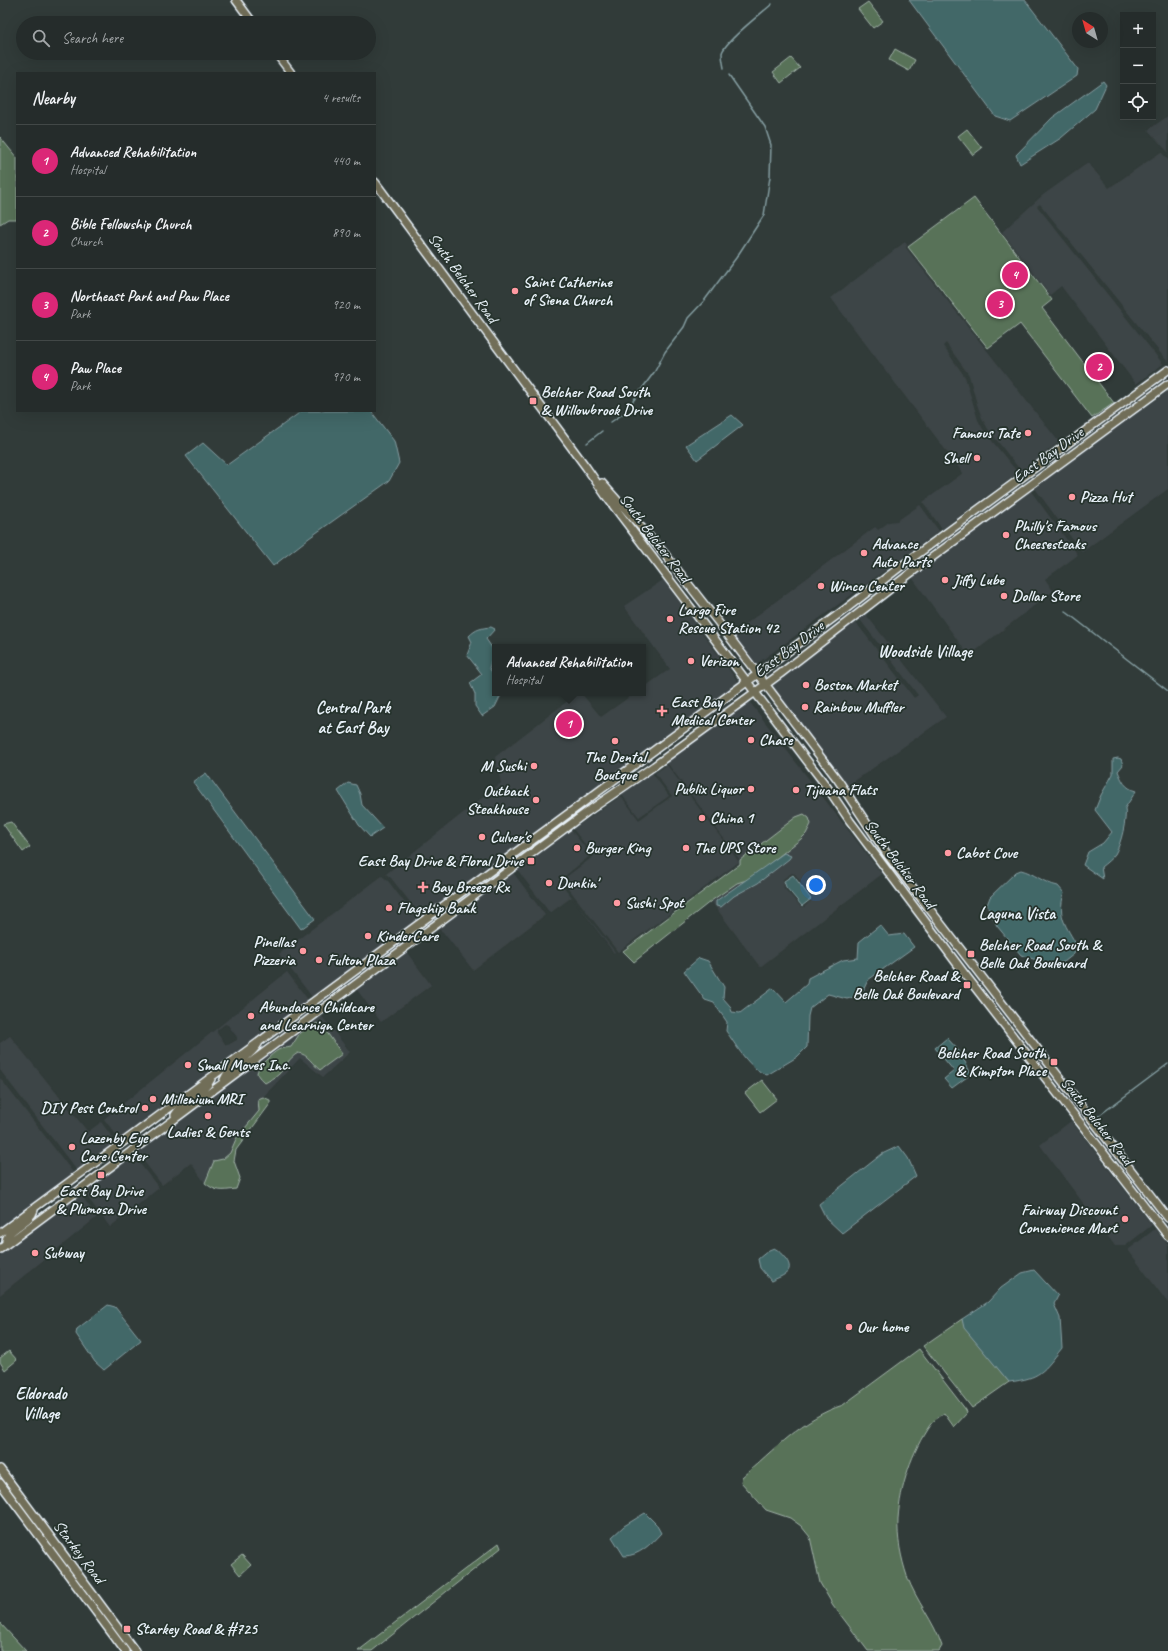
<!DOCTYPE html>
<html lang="en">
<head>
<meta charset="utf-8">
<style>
  body { margin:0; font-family:Caveat,sans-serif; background:#313837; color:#f1f3f6 }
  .controls { position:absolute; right:12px; top:12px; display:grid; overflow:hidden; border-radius:0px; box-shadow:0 4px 16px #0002 }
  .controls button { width:36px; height:36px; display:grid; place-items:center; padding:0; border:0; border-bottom:1px solid #424847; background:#252c2b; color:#f1f3f6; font:20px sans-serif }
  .compass { position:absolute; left:1072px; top:12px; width:36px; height:36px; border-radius:50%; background:#252c2b; box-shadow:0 4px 16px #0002; rotate:323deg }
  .you { position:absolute; left:816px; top:885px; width:14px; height:14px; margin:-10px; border:3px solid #fff; border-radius:50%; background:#1a73e8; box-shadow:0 0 0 6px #1a73e833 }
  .badge { display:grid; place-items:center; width:26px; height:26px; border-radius:50%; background:#db2777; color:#fff; font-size:13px; font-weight:700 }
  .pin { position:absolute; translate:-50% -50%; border:2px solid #fff; box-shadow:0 1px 4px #0006 }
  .popup { position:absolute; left:492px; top:644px; width:154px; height:52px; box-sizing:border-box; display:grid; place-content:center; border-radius:0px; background:#252c2b; filter:drop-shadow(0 1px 3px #0005); font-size:13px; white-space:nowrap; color:#a3a7a9 }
  .popup b { font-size:15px; color:#f1f3f6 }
  .popup::after { content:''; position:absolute; left:50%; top:100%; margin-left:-8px; border:8px solid transparent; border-top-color:#252c2b }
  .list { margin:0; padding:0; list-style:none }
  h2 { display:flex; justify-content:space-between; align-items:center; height:52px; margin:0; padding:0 16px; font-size:17px }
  h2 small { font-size:13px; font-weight:400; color:#a3a7a9 }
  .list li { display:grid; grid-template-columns:26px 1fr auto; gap:12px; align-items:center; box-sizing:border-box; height:72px; padding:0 16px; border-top:1px solid #424847 }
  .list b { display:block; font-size:15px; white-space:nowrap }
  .list p { margin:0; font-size:13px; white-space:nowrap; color:#a3a7a9 }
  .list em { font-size:13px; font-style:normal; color:#a3a7a9 }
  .icon { flex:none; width:22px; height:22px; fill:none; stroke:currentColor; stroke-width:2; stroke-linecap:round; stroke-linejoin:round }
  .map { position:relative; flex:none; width:1168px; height:1651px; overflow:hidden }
  .search { position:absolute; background:#252c2b; box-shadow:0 4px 16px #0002; left:16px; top:16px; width:360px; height:44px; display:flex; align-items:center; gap:10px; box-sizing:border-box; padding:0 14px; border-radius:22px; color:#a3a7a9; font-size:15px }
  .panel { position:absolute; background:#252c2b; box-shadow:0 4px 16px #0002; left:16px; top:72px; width:360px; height:340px; border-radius:0px }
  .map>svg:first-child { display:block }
</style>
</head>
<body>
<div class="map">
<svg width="1168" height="1651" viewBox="0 0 1168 1651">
  <rect width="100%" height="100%" fill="#313b39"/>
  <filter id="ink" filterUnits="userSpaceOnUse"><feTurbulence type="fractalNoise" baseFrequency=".025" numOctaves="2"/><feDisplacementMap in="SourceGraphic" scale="8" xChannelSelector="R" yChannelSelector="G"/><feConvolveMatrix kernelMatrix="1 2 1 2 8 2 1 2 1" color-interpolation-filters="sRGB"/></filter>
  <g filter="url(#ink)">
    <path fill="#3e4547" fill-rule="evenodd" d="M 1168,116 L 1168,152 L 1148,130 Z
      M 1161,152 L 1168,160 L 1168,360 L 1167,361 L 1040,204 L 1037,206 L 1163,364 L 1136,384 L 1061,286 L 1050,295 L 1002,232 L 1043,195 L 1088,163 L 1109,188 Z
      M 905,242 L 907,245 L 906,248 L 1059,442 L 1021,471 L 988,429 L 982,418 L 977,404 L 969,375 L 946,343 L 943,346 L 965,377 L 978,420 L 984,431 L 1018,473 L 942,529 L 923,502 L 963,473 L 831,298 Z
      M 1168,391 L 1168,489 L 1082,552 L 1034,487 Z
      M 1030,490 L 1078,555 L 1045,579 L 1053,591 L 969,656 L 911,576 Z
      M 920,505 L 939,531 L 754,666 L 731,635 L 875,527 L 878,530 L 889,522 L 897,521 Z
      M 663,580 L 739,683 L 422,917 L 391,878 L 386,874 L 501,783 L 495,757 L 578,693 L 581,693 L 601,717 L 635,693 L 643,693 L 643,688 L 670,669 L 624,606 Z
      M 864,612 L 946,717 L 846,787 L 769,685 L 854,620 L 914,698 L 918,695 L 858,617 Z
      M 748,700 L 882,874 L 760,967 L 711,901 L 737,883 L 745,880 L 721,907 L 734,896 L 758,883 L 789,859 L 790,855 L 784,853 L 806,834 L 811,824 L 809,818 L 796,817 L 740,860 L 668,764 L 666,763 L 654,771 L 653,774 L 669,796 L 639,817 L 622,795 L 620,795 L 572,827 L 572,831 L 591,855 L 561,879 L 560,882 L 615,952 L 614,953 L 572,897 L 550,913 L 516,868 ZM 792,873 L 795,874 L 812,898 L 812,900 L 804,907 L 801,907 L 784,888 L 783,879 Z
      M 667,765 L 739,862 L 618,952 L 562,880 L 594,856 L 573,829 L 621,796 L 639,820 L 672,796 L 655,773 Z
      M 512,871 L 545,915 L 473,970 L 443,932 L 436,927 Z
      M 382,876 L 388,881 L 418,920 L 313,998 L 279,954 Z
      M 405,950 L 431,985 L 381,1022 L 355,987 Z
      M 287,972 L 309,1001 L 121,1141 L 104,1119 ZM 225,1024 L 228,1025 L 237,1037 L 237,1040 L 228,1045 L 226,1045 L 217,1033 L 217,1030 Z
      M 320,1014 L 350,1052 L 323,1077 L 300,1058 L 263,1097 L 259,1111 L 236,1139 L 230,1153 L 209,1172 L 205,1183 L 191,1163 L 162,1185 L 140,1156 L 134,1151 ZM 317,1023 L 326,1031 L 315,1066 L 305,1054 L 298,1053 L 290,1058 L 278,1075 L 271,1080 L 279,1049 L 291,1047 L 300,1033 Z
      M 10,1036 L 88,1132 L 101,1122 L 117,1144 L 78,1172 L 0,1070 L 0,1043 Z
      M 0,1078 L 75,1175 L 0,1229 Z
      M 1071,1121 L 1152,1225 L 1125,1246 L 1115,1246 L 1040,1145 Z
      M 131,1154 L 136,1159 L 159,1188 L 110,1227 L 82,1190 Z
      M 79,1192 L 97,1217 L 0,1295 L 0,1252 Z
      M 1155,1229 L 1168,1245 L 1168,1303 L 1128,1250 Z"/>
    <path fill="#597258" stroke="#a0b2a8" d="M 868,2 L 883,21 L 873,28 L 858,9 Z
      M 895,49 L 915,60 L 909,71 L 889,60 Z
      M 791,58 L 800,68 L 781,83 L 773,72 Z
      M 967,129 L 982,148 L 973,155 L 958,136 Z
      M 0,137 L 17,158 L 17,219 L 8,219 L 0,224 Z
      M 974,198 L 1052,300 L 1042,308 L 1114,403 L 1092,418 L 1020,324 L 988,348 L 908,247 Z
      M 804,814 L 809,818 L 811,824 L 806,834 L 801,839 L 750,879 L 737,883 L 711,901 L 634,962 L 623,951 L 740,864 L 740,860 L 796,817 Z
      M 11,822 L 30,847 L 23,852 L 3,824 Z
      M 317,1023 L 326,1031 L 342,1054 L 320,1070 C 312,1064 308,1054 298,1053 C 289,1058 286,1066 279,1074 C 275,1078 270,1080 265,1083 C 262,1080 258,1077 257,1073 C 257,1067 273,1053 278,1050 C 281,1048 287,1048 291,1047 L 300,1033 Z
      M 762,1080 L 777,1099 L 760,1112 L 745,1093 Z
      M 263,1097 L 270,1100 L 270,1104 L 236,1150 L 234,1161 L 240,1178 L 236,1189 C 222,1191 216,1192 205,1183 L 214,1161 L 223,1159 L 230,1153 L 236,1139 L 259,1111 L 258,1099 Z
      M 962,1319 L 965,1328 L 1009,1382 L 972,1408 L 923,1346 Z
      M 919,1349 L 966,1410 L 967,1413 L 954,1427 L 944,1413 C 940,1417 933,1420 930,1425 C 912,1451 900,1487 898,1519 C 897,1538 901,1558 907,1576 C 916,1601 934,1621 942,1646 L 939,1651 L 868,1651 L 833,1605 L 820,1583 L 810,1537 L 801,1526 L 790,1518 L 766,1510 L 741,1482 L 742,1477 C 774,1450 802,1418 843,1405 Z
      M 9,1351 L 17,1360 L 5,1370 L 0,1362 L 0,1358 Z
      M 499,1543 L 501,1548 L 372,1651 L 358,1651 Z
      M 242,1555 L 251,1565 L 240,1575 L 231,1564 Z
      M 0,1623 L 26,1651 L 0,1651 Z"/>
    <path fill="#436768" stroke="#859ea2" d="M 909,0 L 1025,0 L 1078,69 L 1077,76 L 1010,121 L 995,116 Z
      M 1103,81 L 1106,85 L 1095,109 L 1061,138 L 1020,164 L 1016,155 L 1052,118 Z
      M 302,411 L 371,411 L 394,441 L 399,463 L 389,481 L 309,538 L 273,566 L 186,456 L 203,443 L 227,465 Z
      M 732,415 L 743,425 L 697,460 L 686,445 Z
      M 491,627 L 495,629 L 486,639 L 495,652 L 495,657 L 491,661 L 489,668 L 495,676 L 495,693 L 502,693 L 495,707 L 482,716 L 475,706 L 475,694 L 470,683 L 482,674 L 467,655 L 472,642 L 469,636 C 476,629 481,628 491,627 Z
      M 1118,758 L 1121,759 L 1123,765 L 1118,771 C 1122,781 1125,788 1136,791 L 1125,808 C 1127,819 1121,844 1115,854 C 1111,859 1106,863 1101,867 L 1103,879 L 1083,865 L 1088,852 L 1103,843 L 1112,832 L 1095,810 L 1101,795 L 1113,774 L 1113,759 Z
      M 206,773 L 315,919 L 301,929 L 193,782 Z
      M 348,783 L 356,785 L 360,794 L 362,805 L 383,828 L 370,837 L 359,825 L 338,791 Z
      M 784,853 L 791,856 L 789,859 L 758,883 L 734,896 L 721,907 L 716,906 L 716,901 Z
      M 1021,870 C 1034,873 1043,883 1058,886 L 1064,893 C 1057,918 1066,925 1077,946 L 1074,954 L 1064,962 L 1052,965 L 1021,955 L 997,926 L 987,905 L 990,897 L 1016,872 Z
      M 793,875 L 811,899 L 802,906 L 786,887 L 784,881 Z
      M 880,925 L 889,936 L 904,934 L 914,947 L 868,980 L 861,995 L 847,999 L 828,994 L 810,1008 L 808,1016 L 807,1047 L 797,1057 L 767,1075 C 749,1069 736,1045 726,1031 L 727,1022 L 714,1003 L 705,1000 L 684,971 L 699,958 L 708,961 L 724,987 L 723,998 L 730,1006 L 732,1012 L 740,1013 L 773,988 L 786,1002 L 807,984 L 808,978 L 843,960 L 858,958 L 859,942 Z
      M 947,1038 L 960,1052 L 971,1074 L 952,1088 L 944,1079 L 954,1071 L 935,1048 Z
      M 899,1146 L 908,1158 L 916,1176 L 842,1233 L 826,1218 L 819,1204 L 882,1154 Z
      M 774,1248 C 779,1250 782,1255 786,1259 C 796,1273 781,1276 771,1281 L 760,1268 L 758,1259 L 769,1250 Z
      M 1034,1270 L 1058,1296 L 1054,1304 L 1060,1318 L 1062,1348 C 1043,1372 1041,1378 1009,1382 L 964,1328 L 962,1319 L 988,1302 L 1001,1288 L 1022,1273 Z
      M 108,1305 L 115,1307 L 141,1340 L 104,1370 L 95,1362 L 76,1334 L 77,1329 Z
      M 645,1513 L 656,1524 L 661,1533 C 651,1544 639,1556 624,1556 L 612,1537 L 624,1526 Z"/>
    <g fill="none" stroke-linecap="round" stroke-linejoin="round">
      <path stroke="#859ea2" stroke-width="1.5" d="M 724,68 C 723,63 722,57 722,53 C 724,42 762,13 772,4
        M 611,422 L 623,414 L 633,401 L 655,371 L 665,352 L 684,327 L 688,318 L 704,301 L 736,258 L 764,215 L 770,177 L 771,145 L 765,127 L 729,75
        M 587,443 L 602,431
        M 1065,611 L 1168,691
        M 1097,1117 L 1168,1064"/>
      <g stroke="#e8f1f8" stroke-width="10">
        <path id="major" d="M 236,0 L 253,23
          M 276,53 L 291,73
          M 375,182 L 586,467 L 606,496 L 827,787 L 850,821 L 964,973 L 1168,1236
          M 602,483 L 664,553 L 718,622 L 838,780 L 887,854 L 1168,1218
          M 223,1082 C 230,1063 248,1061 258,1044
          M 175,1115 C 184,1099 204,1095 211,1079
          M 0,1233 L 847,608 L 900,567 L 1168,370
          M 6,1244 C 4,1229 30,1224 34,1210
          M 0,1249 L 587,812 L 654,766 L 780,674 L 908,575 L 1168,384
          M 0,1469 L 135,1651
          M 0,1483 L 125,1651"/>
      </g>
      <use href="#major" stroke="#716e59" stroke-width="7"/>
    </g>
  </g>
  <g fill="#ff9aa2" stroke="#26332d" stroke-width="1.5">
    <circle cx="515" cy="291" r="4"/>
    <rect x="529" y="397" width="8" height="8" rx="2"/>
    <circle cx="1028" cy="433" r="4"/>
    <circle cx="977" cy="458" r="4"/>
    <circle cx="1072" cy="497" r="4"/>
    <circle cx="1006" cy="535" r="4"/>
    <circle cx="864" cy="553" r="4"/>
    <circle cx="945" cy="580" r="4"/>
    <circle cx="821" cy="586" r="4"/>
    <circle cx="1004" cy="596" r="4"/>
    <circle cx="670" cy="619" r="4"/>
    <circle cx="691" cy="661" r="4"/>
    <circle cx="806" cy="685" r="4"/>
    <circle cx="805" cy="707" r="4"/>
    <path d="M660 705h4v4h4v4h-4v4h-4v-4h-4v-4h4z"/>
    <circle cx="751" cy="740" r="4"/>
    <circle cx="615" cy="741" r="4"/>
    <circle cx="534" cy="766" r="4"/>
    <circle cx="751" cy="789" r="4"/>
    <circle cx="796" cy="790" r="4"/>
    <circle cx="536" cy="800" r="4"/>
    <circle cx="702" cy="818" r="4"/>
    <circle cx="482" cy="837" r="4"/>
    <circle cx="577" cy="848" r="4"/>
    <circle cx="686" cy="848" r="4"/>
    <circle cx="948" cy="853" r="4"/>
    <rect x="527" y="857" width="8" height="8" rx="2"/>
    <circle cx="549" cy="883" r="4"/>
    <path d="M421 881h4v4h4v4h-4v4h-4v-4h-4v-4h4z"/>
    <circle cx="617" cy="903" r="4"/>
    <circle cx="389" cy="908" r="4"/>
    <circle cx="368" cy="936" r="4"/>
    <circle cx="303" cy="951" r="4"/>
    <rect x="967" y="950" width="8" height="8" rx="2"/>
    <circle cx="319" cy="960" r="4"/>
    <rect x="963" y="981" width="8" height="8" rx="2"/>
    <circle cx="251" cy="1016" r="4"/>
    <rect x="1050" y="1058" width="8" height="8" rx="2"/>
    <circle cx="188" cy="1065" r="4"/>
    <circle cx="153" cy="1099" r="4"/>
    <circle cx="145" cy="1108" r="4"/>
    <circle cx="208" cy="1116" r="4"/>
    <circle cx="72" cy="1147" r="4"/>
    <rect x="97" y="1171" width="8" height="8" rx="2"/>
    <circle cx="1125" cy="1219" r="4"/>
    <circle cx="35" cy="1253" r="4"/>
    <circle cx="849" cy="1327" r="4"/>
    <rect x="123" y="1625" width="8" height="8" rx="2"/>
  </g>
  <g text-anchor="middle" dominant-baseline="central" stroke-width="3.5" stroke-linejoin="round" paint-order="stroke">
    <g font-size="16" fill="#e8f1f8" stroke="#26332d">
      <text transform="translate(463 278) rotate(54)">South Belcher Road</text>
      <text transform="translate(1048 455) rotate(-36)">East Bay Drive</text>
      <text transform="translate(655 538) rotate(53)">South Belcher Road</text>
      <text transform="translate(789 649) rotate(-37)">East Bay Drive</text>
      <text transform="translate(900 864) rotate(53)">South Belcher Road</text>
      <text transform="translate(1097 1121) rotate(52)">South Belcher Road</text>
      <text transform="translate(79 1552) rotate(53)">Starkey Road</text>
    </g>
    <g font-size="16" font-weight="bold" fill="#e8f1f8" stroke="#26332d" text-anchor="start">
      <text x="523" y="282">Saint Catherine<tspan x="523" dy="18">of Siena Church</tspan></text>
      <text x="541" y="392">Belcher Road South<tspan x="541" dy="18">&amp; Willowbrook Drive</tspan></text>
      <text x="1020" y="433" text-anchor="end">Famous Tate</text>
      <text x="969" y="458" text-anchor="end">Shell</text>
      <text x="1080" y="497">Pizza Hut</text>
      <text x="1014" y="526">Philly's Famous<tspan x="1014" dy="18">Cheesesteaks</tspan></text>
      <text x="872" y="544">Advance<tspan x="872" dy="18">Auto Parts</tspan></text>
      <text x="953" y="580">Jiffy Lube</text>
      <text x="829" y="586">Winco Center</text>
      <text x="1012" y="596">Dollar Store</text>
      <text x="678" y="610">Largo Fire<tspan x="678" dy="18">Rescue Station 42</tspan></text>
      <text x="699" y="661">Verizon</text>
      <text x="814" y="685">Boston Market</text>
      <text x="671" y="702">East Bay<tspan x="671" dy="18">Medical Center</tspan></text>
      <text x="813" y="707">Rainbow Muffler</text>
      <text x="759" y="740">Chase</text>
      <text x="615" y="757" text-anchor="middle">The Dental<tspan x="615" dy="18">Boutque</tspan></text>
      <text x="526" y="766" text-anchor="end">M Sushi</text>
      <text x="743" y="789" text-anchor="end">Publix Liquor</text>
      <text x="804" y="790">Tijuana Flats</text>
      <text x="528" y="791" text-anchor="end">Outback<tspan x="528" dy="18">Steakhouse</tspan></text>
      <text x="710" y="818">China 1</text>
      <text x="490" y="837">Culver's</text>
      <text x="585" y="848">Burger King</text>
      <text x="694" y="848">The UPS Store</text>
      <text x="956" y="853">Cabot Cove</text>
      <text x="523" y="861" text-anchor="end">East Bay Drive &amp; Floral Drive</text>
      <text x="557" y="883">Dunkin'</text>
      <text x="431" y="887">Bay Breeze Rx</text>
      <text x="625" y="903">Sushi Spot</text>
      <text x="397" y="908">Flagship Bank</text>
      <text x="376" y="936">KinderCare</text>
      <text x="295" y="942" text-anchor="end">Pinellas<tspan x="295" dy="18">Pizzeria</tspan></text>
      <text x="979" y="945">Belcher Road South &amp;<tspan x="979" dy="18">Belle Oak Boulevard</tspan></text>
      <text x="327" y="960">Fulton Plaza</text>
      <text x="959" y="976" text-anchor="end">Belcher Road &amp;<tspan x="959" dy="18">Belle Oak Boulevard</tspan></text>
      <text x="259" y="1007">Abundance Childcare<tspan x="259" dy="18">and Learnign Center</tspan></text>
      <text x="1046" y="1053" text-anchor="end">Belcher Road South<tspan x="1046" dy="18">&amp; Kimpton Place</tspan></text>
      <text x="196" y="1065">Small Moves Inc.</text>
      <text x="161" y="1099">Millenium MRI</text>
      <text x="137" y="1108" text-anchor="end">DIY Pest Control</text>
      <text x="208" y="1132" text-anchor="middle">Ladies &amp; Gents</text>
      <text x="80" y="1138">Lazenby Eye<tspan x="80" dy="18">Care Center</tspan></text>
      <text x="101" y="1191" text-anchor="middle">East Bay Drive<tspan x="101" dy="18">&amp; Plumosa Drive</tspan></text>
      <text x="1117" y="1210" text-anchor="end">Fairway Discount<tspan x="1117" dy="18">Convenience Mart</tspan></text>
      <text x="43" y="1253">Subway</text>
      <text x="857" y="1327">Our home</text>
      <text x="135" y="1629">Starkey Road &amp; #725</text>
    </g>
    <g font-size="17" font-weight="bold" fill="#e8f1f8" stroke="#26332d">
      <text x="925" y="651">Woodside Village</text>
      <text x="353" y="707">Central Park<tspan x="353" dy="20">at East Bay</tspan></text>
      <text x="1017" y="913">Laguna Vista</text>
      <text x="41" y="1393">Eldorado<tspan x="41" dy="20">Village</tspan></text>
    </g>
  </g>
</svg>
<div class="controls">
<button>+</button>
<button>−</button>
<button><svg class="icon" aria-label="locate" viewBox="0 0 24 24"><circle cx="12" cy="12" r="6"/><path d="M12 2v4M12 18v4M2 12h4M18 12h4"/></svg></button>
</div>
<svg class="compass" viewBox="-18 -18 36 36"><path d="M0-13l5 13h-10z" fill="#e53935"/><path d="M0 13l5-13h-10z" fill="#a3a7a9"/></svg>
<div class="you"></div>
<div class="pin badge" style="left:569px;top:724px">1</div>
<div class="popup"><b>Advanced Rehabilitation</b>Hospital</div>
<div class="pin badge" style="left:1099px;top:367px">2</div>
<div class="pin badge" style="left:1000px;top:304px">3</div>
<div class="pin badge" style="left:1015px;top:275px">4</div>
<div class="search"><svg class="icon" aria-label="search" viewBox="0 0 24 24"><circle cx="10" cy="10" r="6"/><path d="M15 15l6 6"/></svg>Search here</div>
<section class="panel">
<h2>Nearby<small>4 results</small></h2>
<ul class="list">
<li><span class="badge">1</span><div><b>Advanced Rehabilitation</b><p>Hospital</p></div><em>440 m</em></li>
<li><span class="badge">2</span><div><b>Bible Fellowship Church</b><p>Church</p></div><em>890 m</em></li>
<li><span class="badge">3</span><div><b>Northeast Park and Paw Place</b><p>Park</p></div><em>920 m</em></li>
<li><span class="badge">4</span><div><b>Paw Place</b><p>Park</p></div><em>970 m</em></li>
</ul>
</section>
</div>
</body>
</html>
